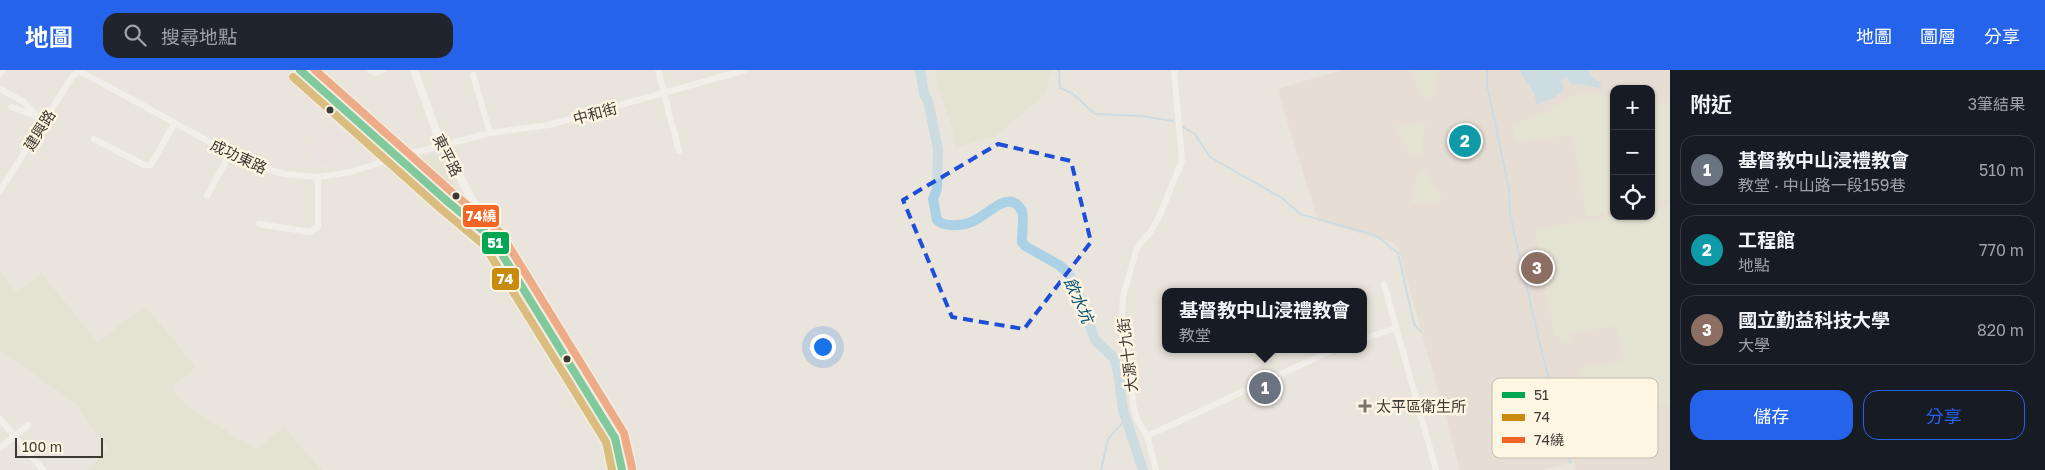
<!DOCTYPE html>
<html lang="zh-TW">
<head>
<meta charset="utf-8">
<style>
  body { margin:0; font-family:"Golos Text","Noto Sans TC",sans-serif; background:#20242c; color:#f1f3f6 }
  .controls { position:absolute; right:15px; top:15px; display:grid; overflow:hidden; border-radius:10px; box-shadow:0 1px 4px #0004 }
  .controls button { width:45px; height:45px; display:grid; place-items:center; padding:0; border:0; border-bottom:1px solid #363941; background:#171b24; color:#f1f3f6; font:25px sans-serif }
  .scale { position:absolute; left:15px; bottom:12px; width:88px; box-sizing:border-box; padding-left:5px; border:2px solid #3d3a33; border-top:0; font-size:14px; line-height:18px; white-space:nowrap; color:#3d3a33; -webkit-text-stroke:4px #fef5e3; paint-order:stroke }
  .you { position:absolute; left:822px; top:276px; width:18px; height:18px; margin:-12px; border:4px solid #fff; border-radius:50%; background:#1a73e8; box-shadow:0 0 0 8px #1a73e833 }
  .badge { display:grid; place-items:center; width:32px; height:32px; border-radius:50%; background:#2563eb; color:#fff; font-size:16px; font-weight:700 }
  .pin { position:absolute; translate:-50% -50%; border:2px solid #fff; box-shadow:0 1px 5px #0006 }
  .popup { position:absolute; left:1162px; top:218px; width:205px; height:65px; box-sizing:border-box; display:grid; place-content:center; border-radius:10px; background:#171b24; filter:drop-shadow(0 1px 4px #0005); font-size:16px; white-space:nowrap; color:#9ea1a6 }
  .popup b { font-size:19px; color:#f1f3f6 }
  .popup::after { content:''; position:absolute; left:50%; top:100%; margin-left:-10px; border:10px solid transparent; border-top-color:#171b24 }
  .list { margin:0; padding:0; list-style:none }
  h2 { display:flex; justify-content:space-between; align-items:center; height:65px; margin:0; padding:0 20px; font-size:21px }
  h2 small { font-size:16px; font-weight:400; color:#9ea1a6 }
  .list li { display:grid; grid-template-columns:32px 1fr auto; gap:15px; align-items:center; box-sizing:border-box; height:70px; margin:0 10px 10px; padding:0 10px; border:1px solid #363941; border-radius:15px }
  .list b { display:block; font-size:19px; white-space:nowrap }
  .list p { margin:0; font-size:16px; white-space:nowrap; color:#9ea1a6 }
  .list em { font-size:16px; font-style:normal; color:#9ea1a6 }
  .actions { display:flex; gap:10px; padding:15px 20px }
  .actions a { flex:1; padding:11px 0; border:1px solid #2563eb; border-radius:15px; text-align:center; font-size:18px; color:#2563eb }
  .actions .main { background:#2563eb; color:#fff }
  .icon { flex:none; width:28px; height:28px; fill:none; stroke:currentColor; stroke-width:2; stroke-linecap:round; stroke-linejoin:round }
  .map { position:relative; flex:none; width:1670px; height:400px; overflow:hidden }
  header { display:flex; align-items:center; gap:30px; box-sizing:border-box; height:70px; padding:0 25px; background:#2563eb; color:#fff }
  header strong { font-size:24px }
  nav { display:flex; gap:28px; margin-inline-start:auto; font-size:18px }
  .search { width:350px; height:45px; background:#20242c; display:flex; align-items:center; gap:12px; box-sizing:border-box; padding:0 18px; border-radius:15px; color:#9ea1a6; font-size:19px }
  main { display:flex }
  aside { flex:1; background:#171b24 }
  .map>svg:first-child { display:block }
</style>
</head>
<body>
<header>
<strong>地圖</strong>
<div class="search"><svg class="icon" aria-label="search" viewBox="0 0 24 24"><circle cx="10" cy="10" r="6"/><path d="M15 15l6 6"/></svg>搜尋地點</div>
<nav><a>地圖</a><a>圖層</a><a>分享</a></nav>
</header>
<main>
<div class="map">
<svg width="1670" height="400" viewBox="0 0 1670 400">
  <rect width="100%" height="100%" fill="#eae5dc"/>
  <path fill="#ebdde2" d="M 331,56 L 344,67 L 350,60 L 361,69 L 355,75 L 323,95 L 300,80 Z"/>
  <path fill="#e2d6c9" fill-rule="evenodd" d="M 1341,0 L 1670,0 L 1670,400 L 1576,400 L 1574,392 L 1543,400 L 1460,400 L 1398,178 L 1393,173 L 1318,151 L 1277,19 ZM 1614,19 L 1651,19 L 1651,146 L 1614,146 Z"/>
  <path fill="#dedec6" d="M 935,0 L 1053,0 L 1044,25 L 996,66 L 955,78 L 954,62 L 937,15 Z
    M 1410,0 L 1437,0 L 1435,22 L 1431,27 L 1424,28 Z
    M 1586,22 L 1608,27 L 1614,31 L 1614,141 L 1587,147 L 1573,65 L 1516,72 L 1513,54 L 1543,44 L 1573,26 Z
    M 1651,30 L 1652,32 L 1660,32 L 1660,35 L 1670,33 L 1670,129 L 1651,133 Z
    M 1425,51 L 1421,83 L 1416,85 L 1412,84 L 1395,57 Z
    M 434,84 L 440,87 L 467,135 L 466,139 L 410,91 Z
    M 1423,100 L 1426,103 L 1443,130 L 1433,133 L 1425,130 L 1412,134 L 1417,104 Z
    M 1670,136 L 1670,334 L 1595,347 L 1589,345 L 1579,298 L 1624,291 L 1617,255 L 1570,264 L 1571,272 L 1562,273 L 1560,265 L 1555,266 L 1536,160 L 1614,146 L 1651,146 L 1651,139 Z
    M 0,200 L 17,223 L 41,203 L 98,272 L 145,236 L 196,297 L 171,317 L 186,335 L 256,380 L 284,357 L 322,400 L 88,400 L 107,378 L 76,334 L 0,280 Z"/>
  <path fill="#aad1e6" d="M 1520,0 L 1588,0 L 1593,8 L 1601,13 L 1600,18 L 1579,14 L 1572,15 L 1566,8 L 1561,11 L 1564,21 L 1553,28 L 1536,35 C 1537,20 1524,13 1520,0 Z"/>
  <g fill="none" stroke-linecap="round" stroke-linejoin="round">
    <path stroke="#aad1e6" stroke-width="2" d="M 1059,0 L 1060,18 L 1073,24 L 1095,44 L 1142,46 L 1173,51
      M 1487,0 L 1487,15 L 1509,119 L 1510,145 L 1542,283 L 1561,352 L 1570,393
      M 1183,57 L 1195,64 L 1210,87 L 1282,128 L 1300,144 L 1375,165 L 1398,183 L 1414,254 L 1421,262
      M 1101,400 L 1108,369 L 1126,349"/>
    <path stroke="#aad1e6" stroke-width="10" d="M 920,0 L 924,24 L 928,31 L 938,79 L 937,119 L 933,129 L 937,150 C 941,154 946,155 951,155 C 961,156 969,154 977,149 C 992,141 1010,119 1022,141 C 1024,144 1022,167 1022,172 L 1025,176 L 1059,195 L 1068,203 L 1077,219 L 1095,270 L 1114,288 L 1118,302 L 1123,340 L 1143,400"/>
    <path stroke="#fcfbfa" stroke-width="6" d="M 78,0 L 250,94 L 284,104 L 318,107 L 351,102 L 397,87 L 490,63 L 549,55 L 745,0
      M 370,0 L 375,3 L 383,0
      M 658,0 L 679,81
      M 0,4 L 3,0
      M 473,5 L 490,63
      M 0,19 L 24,32 L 43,54
      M 11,37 L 36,46
      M 94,69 L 144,95 L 151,95 L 174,54
      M 0,121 L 72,7 L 80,0
      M 207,126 L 230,84
      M 259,154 L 310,162 L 318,157 L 318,107
      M 1384,214 L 1436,400
      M 1364,268 L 1397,258
      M 0,349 L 43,400
      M 1147,366 L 1335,279
      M 0,378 L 28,355
      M 1156,400 L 1147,366 L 1137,349 L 1133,335 L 1131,300 L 1122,260 L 1122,245 L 1123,227 L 1137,178 L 1151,161 L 1159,147 L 1182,91 L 1174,0"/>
    <path stroke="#fcfbfa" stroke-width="8" d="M 414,0 L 437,63 L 491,166"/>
    <path stroke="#fcfbfa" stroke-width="9" d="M 300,0 L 448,132 L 492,168 L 615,368 L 622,400"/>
    <g stroke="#fef5e3" stroke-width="11">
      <path id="bus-1" d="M 300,0 L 448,132 L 492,168 L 615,368 L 622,400"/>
    </g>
    <g stroke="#fef5e3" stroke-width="11">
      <path id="bus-2" d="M 293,7 L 441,139 L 484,175 L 606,372 L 612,400"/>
    </g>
    <g stroke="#fef5e3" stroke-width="11">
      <path id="bus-3" d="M 315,0 L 454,124 L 500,162 L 624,363 L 632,398"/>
    </g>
    <use href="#bus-1" stroke="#00a651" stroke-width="8"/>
    <use href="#bus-2" stroke="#c88b0d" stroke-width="8"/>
    <use href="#bus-3" stroke="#f26522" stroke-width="8"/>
  </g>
  <path d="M0 0H1670V400H0ZM 998,74 L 1071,91 L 1091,172 L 1024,259 L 952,247 L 903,130 Z" fill="#eae5dc" fill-opacity=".55" fill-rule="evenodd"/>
  <path fill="none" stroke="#1d4ed8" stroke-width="4" stroke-dasharray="10 6" stroke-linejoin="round" d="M 998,74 L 1071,91 L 1091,172 L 1024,259 L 952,247 L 903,130 Z"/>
  <g fill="#3d3a33" stroke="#fef5e3" stroke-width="2">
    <circle cx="330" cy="40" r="4.5"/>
    <circle cx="456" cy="126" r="4.5"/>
    <circle cx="567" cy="289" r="4.5"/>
  </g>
  <path fill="#7a766e" stroke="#fef5e3" stroke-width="2" d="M1362.5 328.5h5v5h5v5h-5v5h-5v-5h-5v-5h5z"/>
  <g text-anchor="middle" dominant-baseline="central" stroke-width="5" stroke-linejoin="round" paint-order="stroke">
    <g font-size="15" fill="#3d3a33" stroke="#fef5e3">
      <text transform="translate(595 43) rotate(-15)">中和街</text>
      <text transform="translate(39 60) rotate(-58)">建興路</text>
      <text transform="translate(448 85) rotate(63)">東平路</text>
      <text transform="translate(239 86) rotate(25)">成功東路</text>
      <text transform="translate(1127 285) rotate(-97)">大源十九街</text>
    </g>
    <g font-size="15" fill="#3d3a33" stroke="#fef5e3" text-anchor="start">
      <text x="1376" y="336">太平區衛生所</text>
    </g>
    <g font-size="16" font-style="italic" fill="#075275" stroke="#fef5e3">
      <text transform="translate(1079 230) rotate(66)">飲水坑</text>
    </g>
  </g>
  <rect x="1492" y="308" width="166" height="80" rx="8" fill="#fef5e3" stroke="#c4bdae" stroke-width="1"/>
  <rect x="1502" y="322" width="23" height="6" fill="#00a651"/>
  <rect x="1502" y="344" width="23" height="7" fill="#c88b0d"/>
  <rect x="1502" y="367" width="23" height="6" fill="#f26522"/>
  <g font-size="14" fill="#3d3a33">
    <text x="1534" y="330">51</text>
    <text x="1534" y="352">74</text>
    <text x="1534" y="375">74繞</text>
  </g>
  <g stroke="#fef5e3" stroke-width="2">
    <rect x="462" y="134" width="38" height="24" rx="5" fill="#f26522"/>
    <rect x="481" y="161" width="29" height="24" rx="5" fill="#00a651"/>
    <rect x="491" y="197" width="29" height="24" rx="5" fill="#c88b0d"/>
  </g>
  <g font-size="14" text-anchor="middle" font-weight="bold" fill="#fff">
    <text x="481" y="151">74繞</text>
    <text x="495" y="178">51</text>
    <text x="505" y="214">74</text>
  </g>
</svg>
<div class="controls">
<button>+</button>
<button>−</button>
<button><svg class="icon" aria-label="locate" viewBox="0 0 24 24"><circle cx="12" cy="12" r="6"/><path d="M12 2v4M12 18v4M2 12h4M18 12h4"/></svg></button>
</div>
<div class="scale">100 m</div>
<div class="you"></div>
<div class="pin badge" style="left:1265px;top:318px;background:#6b7280">1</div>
<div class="popup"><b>基督教中山浸禮教會</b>教堂</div>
<div class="pin badge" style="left:1465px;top:71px;background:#0f9aa8">2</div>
<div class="pin badge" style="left:1537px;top:198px;background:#8d6e63">3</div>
</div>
<aside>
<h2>附近<small>3筆結果</small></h2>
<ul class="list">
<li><span class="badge" style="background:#6b7280">1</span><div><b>基督教中山浸禮教會</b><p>教堂 · 中山路一段159巷</p></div><em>510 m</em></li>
<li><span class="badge" style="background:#0f9aa8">2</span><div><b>工程館</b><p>地點</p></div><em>770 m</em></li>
<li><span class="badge" style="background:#8d6e63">3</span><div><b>國立勤益科技大學</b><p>大學</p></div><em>820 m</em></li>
</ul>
<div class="actions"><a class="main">儲存</a><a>分享</a></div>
</aside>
</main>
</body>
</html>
